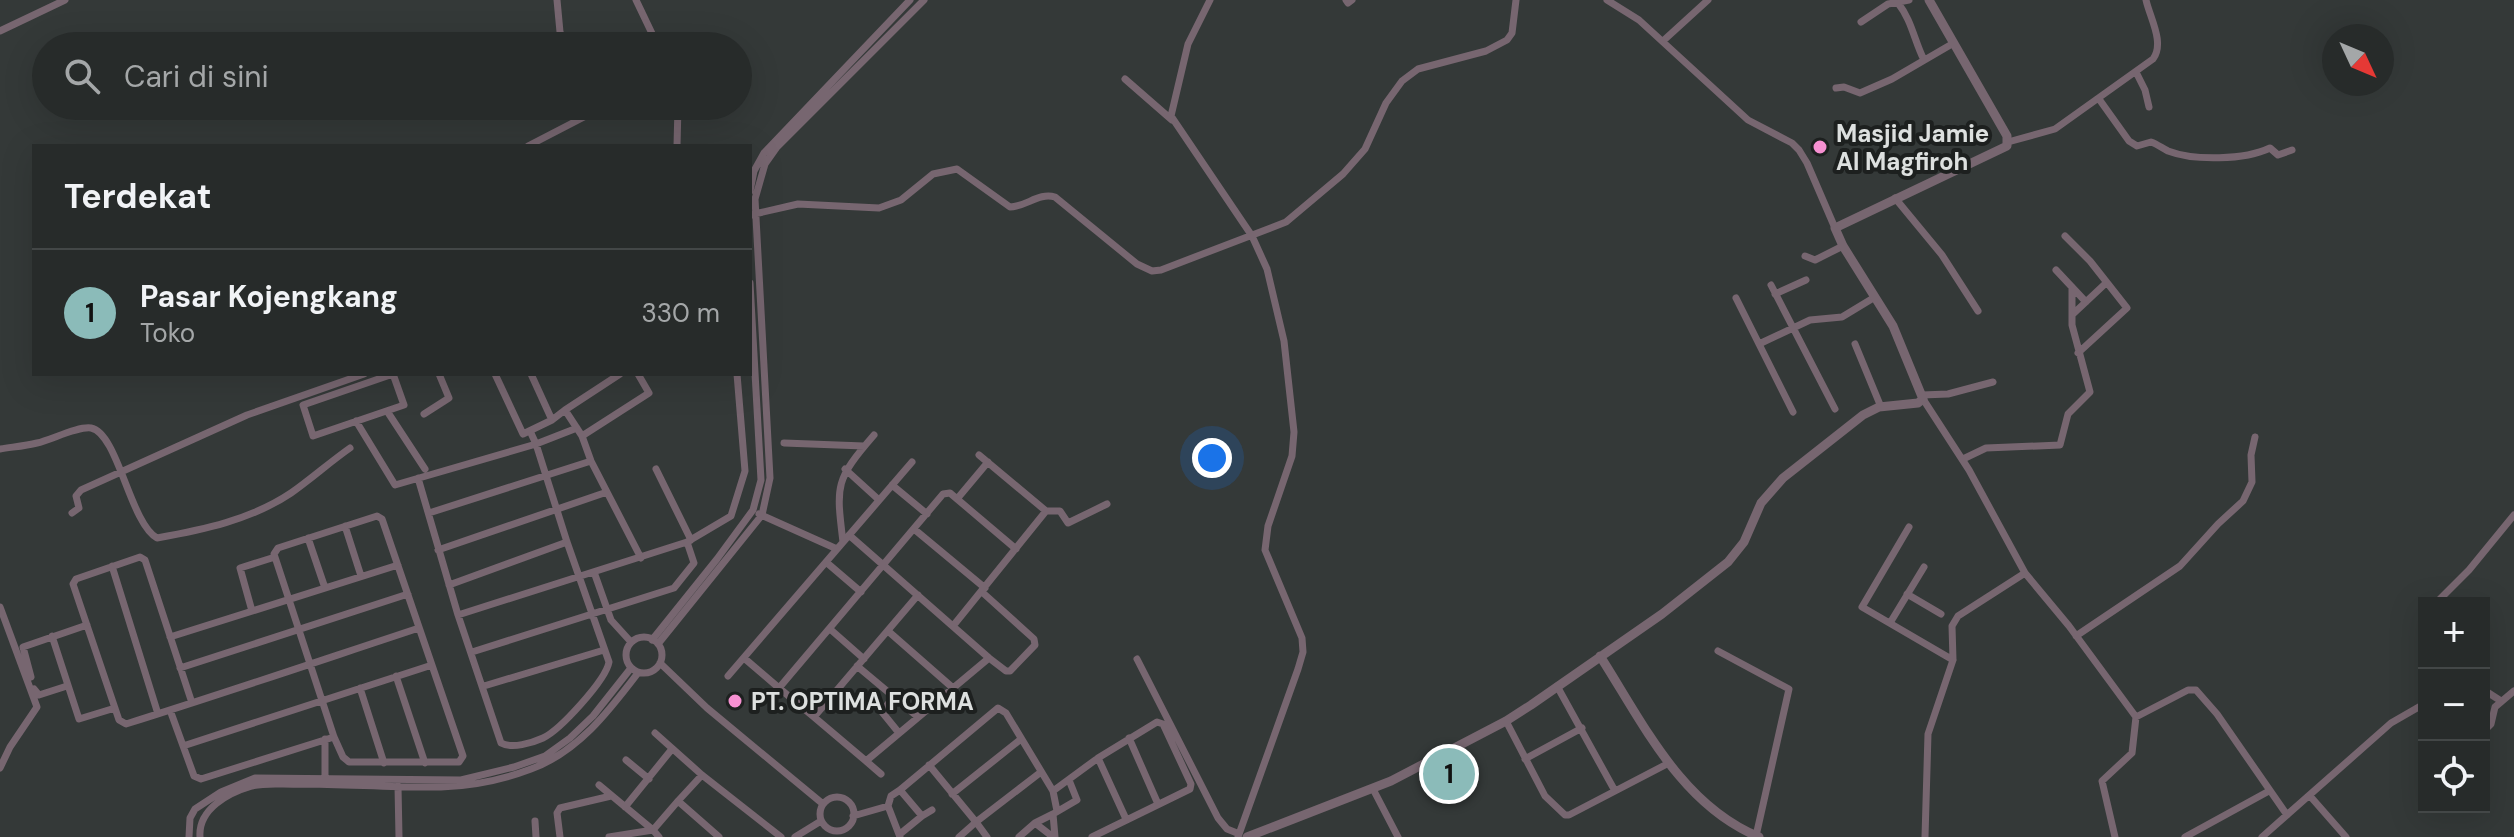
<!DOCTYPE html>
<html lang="id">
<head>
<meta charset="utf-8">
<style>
  body { margin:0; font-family:"DM Sans",sans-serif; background:#2f3332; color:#f1f3f6 }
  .controls { position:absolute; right:24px; bottom:24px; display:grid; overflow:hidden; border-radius:0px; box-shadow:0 8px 32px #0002 }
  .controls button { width:72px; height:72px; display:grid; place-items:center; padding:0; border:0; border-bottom:2px solid #434747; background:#272b2a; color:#f1f3f6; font:40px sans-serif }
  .compass { position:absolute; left:2322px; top:24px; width:72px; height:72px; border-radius:50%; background:#272b2a; box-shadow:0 8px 32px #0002; rotate:134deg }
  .you { position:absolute; left:1212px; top:458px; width:28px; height:28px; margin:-20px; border:6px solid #fff; border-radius:50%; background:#1a73e8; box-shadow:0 0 0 12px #1a73e833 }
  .badge { display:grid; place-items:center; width:52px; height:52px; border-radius:50%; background:#8bbbb9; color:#111; font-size:26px; font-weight:700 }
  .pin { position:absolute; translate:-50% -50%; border:4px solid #fff; box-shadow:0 2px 8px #0006 }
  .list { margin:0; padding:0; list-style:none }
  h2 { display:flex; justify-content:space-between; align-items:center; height:104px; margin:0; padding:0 32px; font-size:34px }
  h2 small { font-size:26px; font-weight:400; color:#a4a7a8 }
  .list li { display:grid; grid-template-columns:52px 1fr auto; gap:24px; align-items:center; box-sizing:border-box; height:128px; padding:0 32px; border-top:2px solid #434747 }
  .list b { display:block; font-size:30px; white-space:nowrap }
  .list p { margin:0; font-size:26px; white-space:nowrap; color:#a4a7a8 }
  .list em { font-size:26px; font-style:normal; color:#a4a7a8 }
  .icon { flex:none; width:44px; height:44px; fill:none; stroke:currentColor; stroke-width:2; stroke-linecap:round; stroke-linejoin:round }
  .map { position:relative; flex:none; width:2514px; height:837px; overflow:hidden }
  .search { position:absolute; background:#272b2a; box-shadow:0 8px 32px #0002; left:32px; top:32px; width:720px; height:88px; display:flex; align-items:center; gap:20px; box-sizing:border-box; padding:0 28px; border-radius:44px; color:#a4a7a8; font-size:30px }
  .panel { position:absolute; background:#272b2a; box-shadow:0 8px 32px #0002; left:32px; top:144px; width:720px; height:232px; border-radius:0px }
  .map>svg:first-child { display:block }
</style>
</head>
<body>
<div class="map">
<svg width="2514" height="837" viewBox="0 0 2514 837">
  <rect width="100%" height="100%" fill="#343938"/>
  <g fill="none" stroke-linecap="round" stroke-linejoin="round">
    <path stroke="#776670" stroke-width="7" d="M 557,0 L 560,32 L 567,46
      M 636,0 L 658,46
      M 1210,0 L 1188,44 L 1171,116 L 1252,236 L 1267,269 L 1284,341 L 1294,432 L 1292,456 L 1268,526 L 1265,550 L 1302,638 L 1303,652 L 1298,669 L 1238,837
      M 1346,0 L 1348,3 L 1352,0
      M 1607,0 L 1639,20 L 1748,120 L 1792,143 L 1799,150 L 1807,163 L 1835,228
      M 1898,3 C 1912,21 1914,40 1924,60
      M 1861,22 L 1888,4 L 1909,0
      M 0,31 L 65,0
      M 1663,41 L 1708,0
      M 2136,72 L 2145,90 L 2149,107
      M 1125,79 L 1172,120
      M 1836,88 L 1844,87 L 1860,93 L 1892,79 L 1952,44
      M 2099,99 L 2129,141 L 2137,146 L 2151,142 C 2157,144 2162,148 2168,151 C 2194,161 2245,160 2270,148 L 2278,155 L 2292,150
      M 2008,142 L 2055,129 L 2153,59 C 2165,43 2150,18 2146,0
      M 528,146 L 584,117 L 591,106
      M 677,146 L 678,106
      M 750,191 L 754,171 L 764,153 L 910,0
      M 1895,198 L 1942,255 L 1978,311
      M 750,215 L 798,204 L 879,208 L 901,200 L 933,174 L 957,169 L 1010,207 C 1026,207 1039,192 1055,197 L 1137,264 L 1152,271 L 1161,270 L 1286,222 L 1343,174 L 1365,149 L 1386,103 L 1402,81 L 1418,69 L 1486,51 L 1507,40 L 1512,33 L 1516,0
      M 2065,236 L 2090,261 L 2127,308 L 2078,353
      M 1805,256 L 1815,260 L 1843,246
      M 2056,270 L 2086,302
      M 1771,285 L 1835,409
      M 1775,294 L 1806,280
      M 1736,298 L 1793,412
      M 2073,314 L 2106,283
      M 1759,344 L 1810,320 L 1842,317 L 1875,297
      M 1855,344 L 1881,407
      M 393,374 L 404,405 L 313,436 L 303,405 Z
      M 495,374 L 523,434 L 552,420 L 565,410
      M 531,374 L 552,420
      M 620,374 L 565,410 L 582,436 L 591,461 L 641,558
      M 1922,395 L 1948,394 L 1993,382
      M 1923,399 L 1969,470 L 2025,573 L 2069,626 L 2136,717 L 2132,753 L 2102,781 L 2115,837
      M 387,411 L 425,469
      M 424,414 L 449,398 L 439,374
      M 356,421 L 395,485 L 536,444 L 577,428
      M 582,436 L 649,393 L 638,374
      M 784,443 L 864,446
      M 0,449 C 12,447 25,446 37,443 C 51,440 78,426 91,428 C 118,433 130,523 157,538 C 202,530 251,520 291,493 C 311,479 330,462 350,448
      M 979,455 L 1046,511 L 1060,511 L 1068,523 L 1107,504
      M 1963,459 L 1986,448 L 2060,445 L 2068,414 L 2090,392 L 2072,325 L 2072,287
      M 656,469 L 691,540
      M 845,469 L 879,500
      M 418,478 L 458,615 L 501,743 C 512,749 532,743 543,738 C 560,730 606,680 609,662 L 567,542 L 536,444 L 530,431
      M 892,485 L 927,514
      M 957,499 L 988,462
      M 72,513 L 79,508 L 76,496 L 81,490 L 247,415 L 364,374
      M 429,513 L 591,461
      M 759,514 L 837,549
      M 377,516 L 382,519 L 463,756 L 459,762 L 349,762 L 343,757 L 334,737 L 274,554 L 278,548 Z
      M 345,526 L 361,576
      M 1909,527 L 1862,607 L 1953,660
      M 914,529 L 985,588
      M 849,535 L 989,658 L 1006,671 L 1010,671 L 1035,645 L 1034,639 L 982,592
      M 308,538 L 325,588
      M 843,542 C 836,485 835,480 874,435
      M 438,550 L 607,492
      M 826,562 L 861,592
      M 112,566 L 158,714
      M 594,572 L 611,620 L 631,642
      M 449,585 L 567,542
      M 1907,594 L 1941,614
      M 918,595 L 814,717 L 866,761 L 989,658
      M 2436,603 L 2469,570 L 2514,515
      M 0,607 L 37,707 L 10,747 L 0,768
      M 252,611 L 240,568 L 275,557
      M 458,615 L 687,542 L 731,516 L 745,471 L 737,374
      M 1890,623 L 1924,567
      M 953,626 L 1046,511
      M 830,629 L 864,659
      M 888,631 L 953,688
      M 52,636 L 79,719 L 115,708
      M 2076,636 L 2180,566 L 2218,524 L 2243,501 L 2252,482 L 2251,455 L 2255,437
      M 170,637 L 398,565
      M626 655a18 18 0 1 1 36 0a18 18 0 1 1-36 0Z
      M 652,640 L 717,559 L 753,510 L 761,480 L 750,283
      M 658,644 L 762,515 L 770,478 L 755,199 L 765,164 L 777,147 L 924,0
      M 1718,651 L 1789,689 L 1756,836
      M 472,652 L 674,588 L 694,563 L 687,542
      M 744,658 L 779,688
      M 1137,659 L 1218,818 L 1227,829 L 1237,833
      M 660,663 L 707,708 L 823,804
      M 857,666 L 918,717
      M 180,668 L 408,594
      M 396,676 L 425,763
      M 728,676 L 912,462
      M 31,677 L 23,647 L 87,625
      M 484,686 L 604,650
      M 1557,686 L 1615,791
      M 360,688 L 384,763
      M 34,689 L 39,695 L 67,686
      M 2484,690 L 2501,701
      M 893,697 L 882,712 L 899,733
      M 192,703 L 145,560 L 140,557 L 76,579 L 73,584 L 119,720 L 126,724 C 225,693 322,660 419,628
      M 170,710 L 194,776 L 201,779 L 334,737
      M 814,717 L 779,688 L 943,494 L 950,493 L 1016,549
      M 2136,717 L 2188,690 L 2196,690 L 2217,714 L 2287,815
      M 1506,721 L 1545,796 L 1565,815 L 1569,815 L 1669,763
      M 2484,731 L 2491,724 L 2495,707 L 2514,691
      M 655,733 L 702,775 L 781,837
      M 1129,738 L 1158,804
      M 325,739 L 325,782
      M 183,746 L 432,665
      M 1098,758 L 1126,819
      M 1525,759 L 1582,728
      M 626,760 L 649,779
      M 866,761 L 881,774
      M 929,765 L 976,822 L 959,837
      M 702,775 L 678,801 L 719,837
      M 599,785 L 653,830
      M 398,786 L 399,837
      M 1373,789 L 1398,837
      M 1053,791 L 1098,758 L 1157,722 L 1163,724 L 1191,784 L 1190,789 L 1092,837
      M 952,794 L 1021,739
      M 2310,796 L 2346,837
      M820 814a17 17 0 1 1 34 0a17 17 0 1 1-34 0Z
      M 888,806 L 900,837
      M 625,807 L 672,749
      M 932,810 L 922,816 L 900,790 L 998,708 L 1006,713 L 1053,791 L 1057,811
      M 853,816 L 888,806 L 891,796 L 900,790
      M 535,821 L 536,837
      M 1035,823 L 1053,837
      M 900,834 L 922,816
      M 189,837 L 190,818 L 195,809 L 221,792 L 255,778 L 461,780 L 514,767 L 545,756 L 570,738 L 593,716 L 631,668
      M 200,837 C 198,809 228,793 252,786 C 267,782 285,785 301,784 C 348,784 395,788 441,787 C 472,786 502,780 531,769 C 578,752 609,711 638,673
      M 560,837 L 557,813 L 560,808 L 611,796
      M 609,837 L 653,830
      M 659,837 L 653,830 L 678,801
      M 795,837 L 821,821
      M 987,837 L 976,822 L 1041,772
      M 1019,837 L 1035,823 L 1053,814
      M 1055,837 L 1053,814 L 1077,800 L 1069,780
      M 1925,837 L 1928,734 L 1953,660 L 1952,626 L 1958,616 L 2025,573
      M 2185,837 L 2269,791
      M 2262,837 L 2391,723 L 2424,704"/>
    <path stroke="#776670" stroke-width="9" d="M 1600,656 C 1643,723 1681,805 1759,837
      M 1247,837 L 1391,781 L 1506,721 L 1531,705 L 1662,614 L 1728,562 L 1744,542 L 1761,503 L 1783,478 L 1863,415 L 1879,407 L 1918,403 L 1923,399 L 1893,326 L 1843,246 L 1835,228 L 2007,146 L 2007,136 L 1929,0"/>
  </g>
  <g fill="#f690d1" stroke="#1d201f" stroke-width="3">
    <circle cx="1820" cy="147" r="8"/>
    <circle cx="735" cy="701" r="8"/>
  </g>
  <g text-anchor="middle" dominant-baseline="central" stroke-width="8" stroke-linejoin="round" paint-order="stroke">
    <g font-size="24" font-weight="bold" fill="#dde0df" stroke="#1d201f" text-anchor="start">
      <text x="1836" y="133">Masjid Jamie<tspan x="1836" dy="28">Al Magfiroh</tspan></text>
      <text x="751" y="701">PT. OPTIMA FORMA</text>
    </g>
  </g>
</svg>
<div class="controls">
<button>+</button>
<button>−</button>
<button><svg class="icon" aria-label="locate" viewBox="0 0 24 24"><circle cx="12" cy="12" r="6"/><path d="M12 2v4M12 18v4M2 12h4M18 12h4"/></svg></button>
</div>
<svg class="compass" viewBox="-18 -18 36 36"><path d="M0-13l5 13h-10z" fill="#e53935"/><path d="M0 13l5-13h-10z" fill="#a4a7a8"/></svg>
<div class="you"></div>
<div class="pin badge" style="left:1449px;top:774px">1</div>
<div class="search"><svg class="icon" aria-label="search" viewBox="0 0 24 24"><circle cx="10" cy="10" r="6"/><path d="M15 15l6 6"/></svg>Cari di sini</div>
<section class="panel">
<h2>Terdekat<small></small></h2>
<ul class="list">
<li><span class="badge">1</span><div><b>Pasar Kojengkang</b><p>Toko</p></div><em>330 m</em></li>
</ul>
</section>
</div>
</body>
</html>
